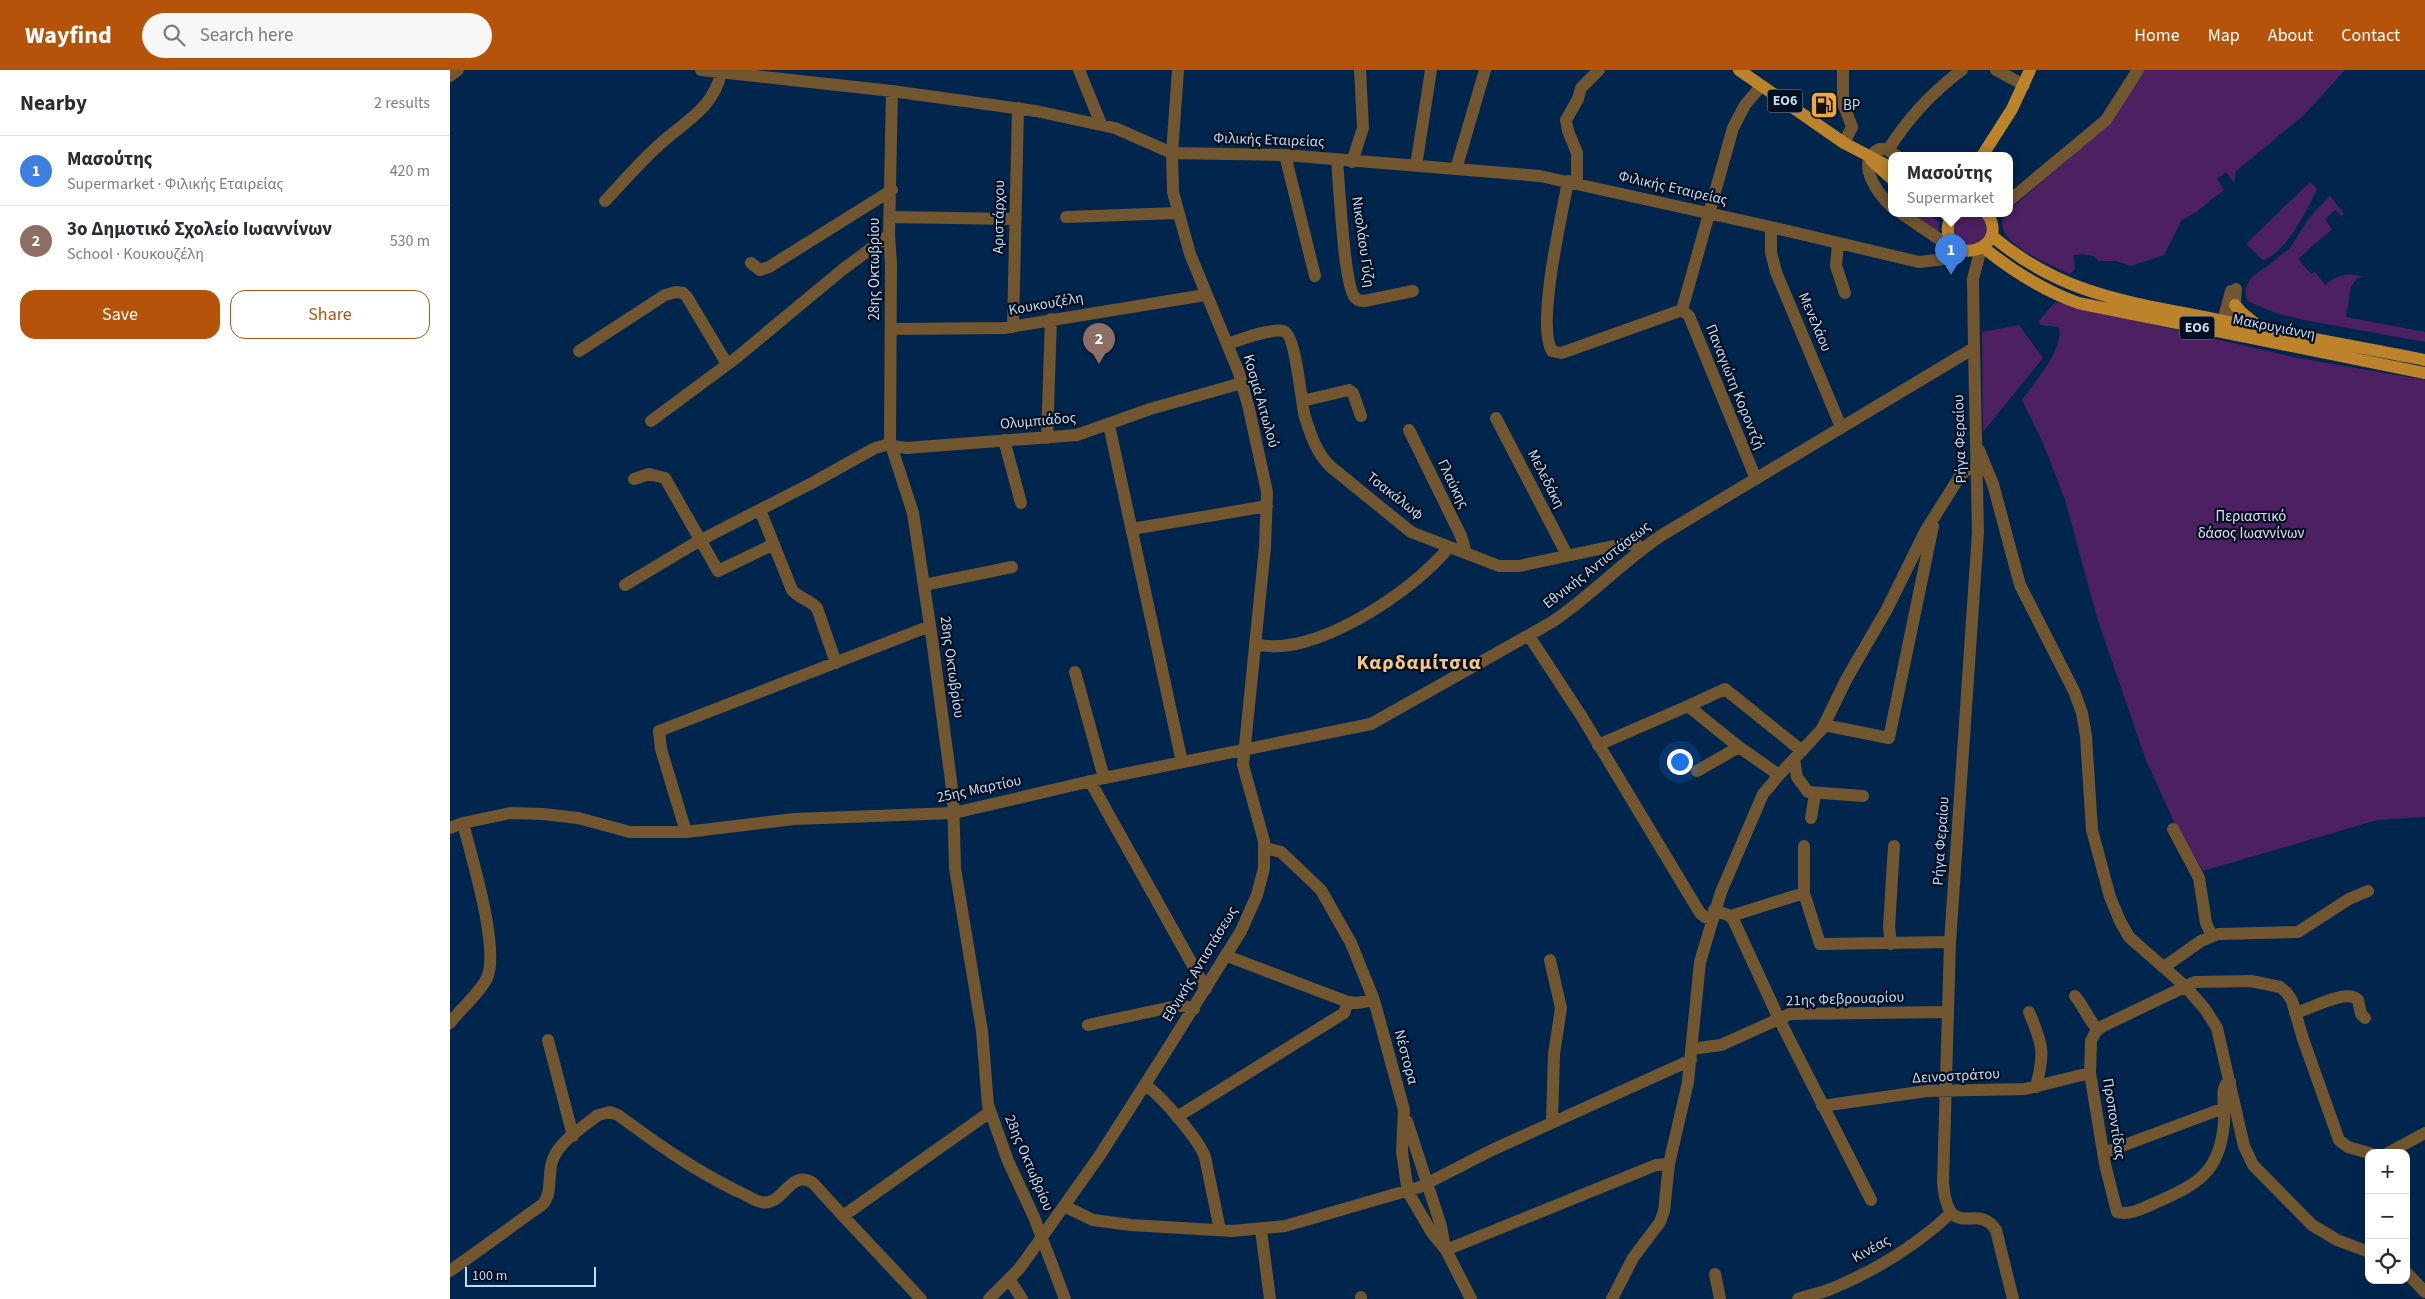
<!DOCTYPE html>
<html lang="en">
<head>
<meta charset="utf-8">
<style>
  body { margin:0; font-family:"Source Sans 3",sans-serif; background:#f7f7f7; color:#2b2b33 }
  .controls { position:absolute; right:15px; bottom:15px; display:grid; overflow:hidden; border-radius:10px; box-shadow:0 5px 20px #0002 }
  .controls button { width:45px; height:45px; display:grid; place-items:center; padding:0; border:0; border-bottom:1px solid #e1e1e2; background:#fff; color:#2b2b33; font:25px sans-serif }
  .scale { position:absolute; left:15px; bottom:12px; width:131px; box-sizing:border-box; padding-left:5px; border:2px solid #c4d9f2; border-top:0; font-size:14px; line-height:18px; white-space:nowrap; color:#c4d9f2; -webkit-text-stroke:4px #031021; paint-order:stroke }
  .you { position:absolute; left:1229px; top:691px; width:18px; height:18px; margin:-12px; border:4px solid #fff; border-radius:50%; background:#1a73e8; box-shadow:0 0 0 8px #1a73e833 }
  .badge { display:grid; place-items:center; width:32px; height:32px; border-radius:50%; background:#b45309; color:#fff; font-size:16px; font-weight:700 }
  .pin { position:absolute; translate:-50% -41px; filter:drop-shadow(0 1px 2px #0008) }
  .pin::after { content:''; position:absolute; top:26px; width:18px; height:15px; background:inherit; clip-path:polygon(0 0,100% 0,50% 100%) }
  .popup { position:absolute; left:1438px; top:82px; width:125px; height:65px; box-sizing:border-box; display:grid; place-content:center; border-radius:10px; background:#fff; filter:drop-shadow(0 1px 4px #0005); font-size:16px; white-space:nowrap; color:#7c7c81 }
  .popup b { font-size:19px; color:#2b2b33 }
  .popup::after { content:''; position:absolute; left:50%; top:100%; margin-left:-10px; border:10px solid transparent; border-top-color:#fff }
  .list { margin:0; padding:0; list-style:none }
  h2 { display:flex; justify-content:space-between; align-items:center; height:65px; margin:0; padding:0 20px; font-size:21px }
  h2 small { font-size:16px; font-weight:400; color:#7c7c81 }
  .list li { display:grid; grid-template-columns:32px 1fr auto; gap:15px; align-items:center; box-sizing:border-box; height:70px; padding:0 20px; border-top:1px solid #e1e1e2 }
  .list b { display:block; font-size:19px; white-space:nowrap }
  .list p { margin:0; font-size:16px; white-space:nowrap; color:#7c7c81 }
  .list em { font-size:16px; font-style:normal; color:#7c7c81 }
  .actions { display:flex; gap:10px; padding:15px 20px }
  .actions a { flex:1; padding:11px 0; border:1px solid #b45309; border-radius:15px; text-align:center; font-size:18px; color:#b45309 }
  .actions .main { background:#b45309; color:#fff }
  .icon { flex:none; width:28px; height:28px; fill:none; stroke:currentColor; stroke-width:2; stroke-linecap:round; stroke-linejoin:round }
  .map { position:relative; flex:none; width:1975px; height:1229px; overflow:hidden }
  header { display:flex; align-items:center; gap:30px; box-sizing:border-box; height:70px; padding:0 25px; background:#b45309; color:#fff }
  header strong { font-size:24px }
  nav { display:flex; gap:28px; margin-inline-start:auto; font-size:18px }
  .search { width:350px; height:45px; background:#f7f7f7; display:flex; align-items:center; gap:12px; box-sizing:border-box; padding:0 18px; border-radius:28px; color:#7c7c81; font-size:19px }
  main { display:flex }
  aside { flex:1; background:#fff }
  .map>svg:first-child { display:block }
</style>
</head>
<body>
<header>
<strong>Wayfind</strong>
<div class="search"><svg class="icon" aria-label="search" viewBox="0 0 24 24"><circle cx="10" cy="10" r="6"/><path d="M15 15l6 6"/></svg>Search here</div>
<nav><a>Home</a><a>Map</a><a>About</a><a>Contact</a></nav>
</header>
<main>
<aside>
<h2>Nearby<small>2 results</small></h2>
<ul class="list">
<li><span class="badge" style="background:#3f7fe0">1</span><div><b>Μασούτης</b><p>Supermarket · Φιλικής Εταιρείας</p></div><em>420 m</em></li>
<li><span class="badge" style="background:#8d6e63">2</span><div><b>3ο Δημοτικό Σχολείο Ιωαννίνων</b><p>School · Κουκουζέλη</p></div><em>530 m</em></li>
</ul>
<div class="actions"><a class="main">Save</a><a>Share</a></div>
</aside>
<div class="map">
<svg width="1975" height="1229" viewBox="0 0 1975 1229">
  <rect width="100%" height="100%" fill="#01264e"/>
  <path fill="#4d2062" d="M 1692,0 L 1895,0 L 1854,45 L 1786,101 L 1784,113 L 1776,102 L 1767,109 L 1774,120 L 1746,142 L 1731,151 L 1714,185 L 1681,196 L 1667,191 L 1649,191 L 1643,186 L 1633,184 L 1624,185 L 1625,199 L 1620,204 C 1601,195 1550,175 1552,151 L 1564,136 L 1657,56 Z
    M 1860,112 L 1867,119 C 1858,139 1835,184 1813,190 L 1796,174 Z
    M 1880,126 L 1894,144 L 1892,146 L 1885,140 L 1875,149 L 1882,159 L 1848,189 L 1861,204 L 1865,202 L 1875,215 C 1889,204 1897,202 1914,207 L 1906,209 L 1901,217 L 1896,247 L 1975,262 L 1975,272 L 1854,250 L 1826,243 L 1797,231 L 1795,220 L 1800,209 L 1839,179 L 1859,148 Z
    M1504 159a16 16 0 1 1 32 0a16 16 0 1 1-32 0Z
    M 1458,144 L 1478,144 L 1489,152 L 1489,163 Z
    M 1605,232 L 1843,287 L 1975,310 L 1975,747 L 1927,750 L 1753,801 L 1725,754 L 1696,690 L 1648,551 L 1615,430 L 1593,373 L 1572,330 C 1584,313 1615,278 1609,257 L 1590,255 L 1589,251 Z
    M 1569,255 L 1593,288 L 1533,362 L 1532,262 Z"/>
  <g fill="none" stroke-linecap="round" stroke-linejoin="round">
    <path stroke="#725630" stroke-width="12" d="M 251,0 L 442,21 L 586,41 L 665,58 L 722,83 L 835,85 L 1090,106 L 1321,157 L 1469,192 L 1495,189 L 1503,183 L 1507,176
      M 629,0 L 651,54
      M 1393,0 L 1393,33 L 1402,57 L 1394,73
      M 1546,0 L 1574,15
      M 0,6 L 8,0
      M 442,21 L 439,165 L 441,194 L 440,372 L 463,443 L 482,569 L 503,726 L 505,798 L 532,961 L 538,1035 L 558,1091 L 584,1147 L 615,1229
      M 1438,80 C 1458,48 1481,23 1512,0
      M 835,85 L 865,206
      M 887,90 C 889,112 894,213 904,226 C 906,230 910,231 914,231 L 963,221
      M 902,92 L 913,58 L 910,0
      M 966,96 L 981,0
      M 1006,99 L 1035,0
      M 1118,111 C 1112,145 1086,255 1102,281 L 1111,283 L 1120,280 L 1232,240 L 1283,58 L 1295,35 L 1311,16
      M 1127,113 L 1127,83 L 1118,61 L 1116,50 L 1128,29 L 1131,18 L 1149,0
      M 1560,130 L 1656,50 L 1688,0
      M 155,131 C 173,112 190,92 209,75 C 235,51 263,39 271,3
      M 1442,137 C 1428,124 1404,92 1429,79 L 1436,79 L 1447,86
      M 1452,144 L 1489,169 L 1502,171
      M 440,147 L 564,149
      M 616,147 L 728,143
      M 1321,157 L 1321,182 L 1326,202 L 1391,357
      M 1388,174 L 1386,196 L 1395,223
      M 301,193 L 310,200 L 319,197 L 442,120
      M 1232,240 L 1239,246 L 1306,409
      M 563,257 L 568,38
      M 441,259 L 554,258 L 755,225
      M 1771,259 L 1781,221
      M 1782,263 L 1786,219
      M 777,274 C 790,270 820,258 833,261 C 846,263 851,333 855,347 C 861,366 867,384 881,397 L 961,462 L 1049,496 L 1069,496 L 1173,474 L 1186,474 L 1191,478
      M 1524,278 L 1528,462 L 1500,872 L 1493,1113 C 1499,1175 1527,1130 1546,1160 L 1563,1229
      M 129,281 L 215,225 L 226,222 L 233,223 L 237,227 L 277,294
      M 852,331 L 899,320 L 903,323 L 911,346
      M 1046,348 L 1117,485
      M 201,351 L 286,288 L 392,200 L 439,165
      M 659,355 L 732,692
      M 959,360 L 1011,466 L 1016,483
      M 597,368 L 601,249
      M 554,370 L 571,433
      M 1529,380 L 1543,414 L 1570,515 L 1624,621 L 1632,643 L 1636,666 L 1642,760 L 1660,827 L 1670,851 L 1679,867 L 1735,916 L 1755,939 L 1767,958 L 1794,1076 L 1803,1095 L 1862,1155 L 1887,1170 L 1919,1182
      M 184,409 L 199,404 L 215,408 L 268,501 L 324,474
      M 310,440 L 342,520 C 350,529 360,530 367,538 L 386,593
      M 682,459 L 817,436
      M 175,515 L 247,472 L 362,413 L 425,378 L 436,375 L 456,378 L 627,365 L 700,339 L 792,313
      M 474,515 L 562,497
      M 1079,566 L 1132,647 L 1250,843 L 1255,847 L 1262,849
      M 806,574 C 862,590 965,520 999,477
      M 625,602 L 654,708
      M 1238,636 L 1275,619 L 1352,681
      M 1374,655 L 1439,668 L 1483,456
      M 1148,675 L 1238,636 L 1289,677 L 1329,705
      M 1344,689 L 1347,707 L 1358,722 L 1413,726
      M 1247,701 L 1289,677
      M 640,711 L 756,919
      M 1361,748 L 1365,724
      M 0,758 L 13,753 L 60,743 L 93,744 L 128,748 L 180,762 L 236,762 L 344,749 L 504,743 L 654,708 L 921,654 L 1102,552 C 1141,526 1173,491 1212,465 L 1524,278 L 1523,209 L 1531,178
      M 1723,759 L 1749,808 L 1756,853 L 1762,866
      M 236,762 L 211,679 L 209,661 L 480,556
      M 815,778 L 831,782 L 871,820 L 901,873 L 924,930 L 954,1040 L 952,1082 L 958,1122 L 982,1163 L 996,1180 L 1021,1229
      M 1354,823 L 1354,776
      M 1264,840 L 1278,845 L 1283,849 L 1329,949 L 1421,1130
      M 1281,846 L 1354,823 L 1370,874 L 1500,872
      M 1441,874 L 1439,857 L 1444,776
      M 777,886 L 898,932 L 907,933 L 924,930
      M 1100,890 L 1111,938 L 1104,984 L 1102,1052
      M 1714,897 L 1751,871 L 1768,864 L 1848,862 L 1899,829 L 1918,821
      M 1625,926 C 1634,937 1638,949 1648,960
      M 1579,942 C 1593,975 1595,982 1586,1017
      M 1845,943 C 1861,939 1896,918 1908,930 L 1911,944 L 1915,948
      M 0,953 C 11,938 29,924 37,908 C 50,878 21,786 13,753
      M 638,955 L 731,935 L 744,939
      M 98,970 L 123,1066
      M 1241,979 L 1271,975 L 1340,944 L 1497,942
      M 1780,1012 L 1776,1014 L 1774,1019 C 1772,1030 1775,1042 1774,1053 C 1770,1102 1748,1114 1707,1132 C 1695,1137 1680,1146 1667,1142 L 1655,1094 L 1640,1003 L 1641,971 L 1646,961 L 1653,956 L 1745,912 L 1801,911 L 1830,917 L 1837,923 L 1842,931 L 1853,969 L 1889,1070 L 1898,1077 L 1919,1083
      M 695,1015 C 711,1025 749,1070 755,1087 L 770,1160
      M 1372,1036 L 1477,1021 L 1575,1019 L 1640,1003
      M 727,1047 L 894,943 L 898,932
      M 957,1051 L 991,1156 L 995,1178
      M 1653,1083 L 1774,1038
      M 1938,1083 L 1975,1063
      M 614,1136 L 643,1150 L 681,1155 L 782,1161 L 835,1156 L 970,1117 L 1042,1080 L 1241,990
      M 811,1160 L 820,1229
      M 996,1180 L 1206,1095 L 1219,1094
      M 0,1201 L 93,1134 C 103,1122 97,1103 103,1089 C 110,1071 133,1057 148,1045 L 160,1042 L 168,1045 C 206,1073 244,1100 287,1121 C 295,1124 303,1130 311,1132 C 334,1137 339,1098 363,1113 L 393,1146
      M 1956,1202 L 1975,1222
      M 1265,1204 L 1270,1229
      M 559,1209 L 572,1229
      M 911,1227 L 911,1229
      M 471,1229 L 393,1146 L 540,1042
      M 539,1229 L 569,1199 L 592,1167 L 650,1085 L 715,983 L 791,861 L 807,825 L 814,798 L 814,771 L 793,695 L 815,477 L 817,422 L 799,339 L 789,303 L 740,184 L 723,122 L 722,83 L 728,0
      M 1162,1229 L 1183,1188 L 1210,1152 L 1214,1141 L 1219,1094 L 1238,1012 L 1250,892 L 1271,822 L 1313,724 L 1329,705 L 1372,659 L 1397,608 L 1437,539 L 1476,460 L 1510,406 L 1516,400 L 1527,395
      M 1348,1229 C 1359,1225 1370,1223 1381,1219 C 1424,1201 1467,1175 1501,1143"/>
    <path stroke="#bd832a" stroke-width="12" d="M 1289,0 L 1394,73 L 1442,98
      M 1532,86 L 1562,39 L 1580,0
      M 1421,90 L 1442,109
      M 1504,144 C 1499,150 1496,158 1499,166 C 1510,197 1559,174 1537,144
      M 1542,166 C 1616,228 1683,232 1774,251 C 1841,265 1908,277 1975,290
      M 1533,177 C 1562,201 1593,220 1628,233 L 1975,303
      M 1785,235 L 1792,243 L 1808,256"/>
  </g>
  <defs>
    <g id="fuel-square" transform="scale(1.4375)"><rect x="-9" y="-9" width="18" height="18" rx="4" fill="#eea83c" stroke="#031021"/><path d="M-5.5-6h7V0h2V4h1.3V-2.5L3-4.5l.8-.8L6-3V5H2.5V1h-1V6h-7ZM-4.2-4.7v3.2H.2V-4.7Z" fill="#111"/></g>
  </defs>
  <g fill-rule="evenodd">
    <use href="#fuel-square" x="1374" y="35"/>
  </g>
  <g text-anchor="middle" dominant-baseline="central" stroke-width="4.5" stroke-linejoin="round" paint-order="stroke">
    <g fill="#031021" stroke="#8a9db3" stroke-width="1">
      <rect x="1317.5" y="19.5" width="35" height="23" rx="4"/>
      <rect x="1729.5" y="246.5" width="35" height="23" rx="4"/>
    </g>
    <g font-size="14" font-weight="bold" fill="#c4d9f2">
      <text x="1335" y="31">ΕΟ6</text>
      <text x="1747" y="258">ΕΟ6</text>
    </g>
    <g font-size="15" fill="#c4d9f2" stroke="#031021" text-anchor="start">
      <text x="1393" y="35">BP</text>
    </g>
    <g font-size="15" fill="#c4d9f2" stroke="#031021">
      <text transform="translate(819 70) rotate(2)">Φιλικής Εταιρείας</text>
      <text transform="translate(1223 118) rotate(13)">Φιλικής Εταιρείας</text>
      <text transform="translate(549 147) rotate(-89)">Αριστάρχου</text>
      <text transform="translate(913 172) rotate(82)">Νικολάου Γύζη</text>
      <text transform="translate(424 199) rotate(-90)">28ης Οκτωβρίου</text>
      <text transform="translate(596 234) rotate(-10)">Κουκουζέλη</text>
      <text transform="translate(1365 252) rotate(67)">Μενελάου</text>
      <text transform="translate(1824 257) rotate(11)">Μακρυγιάννη</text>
      <text transform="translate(1285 317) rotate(68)">Παναγιώτη Κοροντζή</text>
      <text transform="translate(811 331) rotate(74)">Κοσμά Αιτωλού</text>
      <text transform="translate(588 351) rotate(-5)">Ολυμπιάδος</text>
      <text transform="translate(1510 369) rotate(-92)">Ρήγα Φεραίου</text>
      <text transform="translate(1096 409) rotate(63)">Μελεδάκη</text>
      <text transform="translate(1003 414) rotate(64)">Γλαύκης</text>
      <text transform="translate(945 426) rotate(38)">Τσακάλωφ</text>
      <text transform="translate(1147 495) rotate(-38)">Εθνικής Αντιστάσεως</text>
      <text transform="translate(502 597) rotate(82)">28ης Οκτωβρίου</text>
      <text transform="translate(529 719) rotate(-12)">25ης Μαρτίου</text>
      <text transform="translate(1491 771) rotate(-86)">Ρήγα Φεραίου</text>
      <text transform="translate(750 894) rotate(-59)">Εθνικής Αντιστάσεως</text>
      <text transform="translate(1395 929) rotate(-2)">21ης Φεβρουαρίου</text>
      <text transform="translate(956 987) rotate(75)">Νέστορα</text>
      <text transform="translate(1506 1006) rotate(-3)">Δεινοστράτου</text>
      <text transform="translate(1664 1049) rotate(81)">Προποντίδας</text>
      <text transform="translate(579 1093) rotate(67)">28ης Οκτωβρίου</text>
      <text transform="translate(1421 1179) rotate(-29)">Κινέας</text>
    </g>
    <g font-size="15" fill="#e7d8ef" stroke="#031021">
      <text x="1801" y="446">Περιαστικό<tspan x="1801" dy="17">δάσος Ιωαννίνων</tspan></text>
    </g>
    <g font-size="20" font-weight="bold" letter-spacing="1" fill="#f7c685" stroke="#031021">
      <text x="969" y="593">Καρδαμίτσια</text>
    </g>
  </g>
</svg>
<div class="controls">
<button>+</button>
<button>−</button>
<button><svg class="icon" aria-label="locate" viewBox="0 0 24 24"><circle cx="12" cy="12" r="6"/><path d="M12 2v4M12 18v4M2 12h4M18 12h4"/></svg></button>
</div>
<div class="scale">100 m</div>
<div class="you"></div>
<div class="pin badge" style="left:1501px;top:205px;background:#3f7fe0">1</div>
<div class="popup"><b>Μασούτης</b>Supermarket</div>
<div class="pin badge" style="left:649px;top:294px;background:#8d6e63">2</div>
</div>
</main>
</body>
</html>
